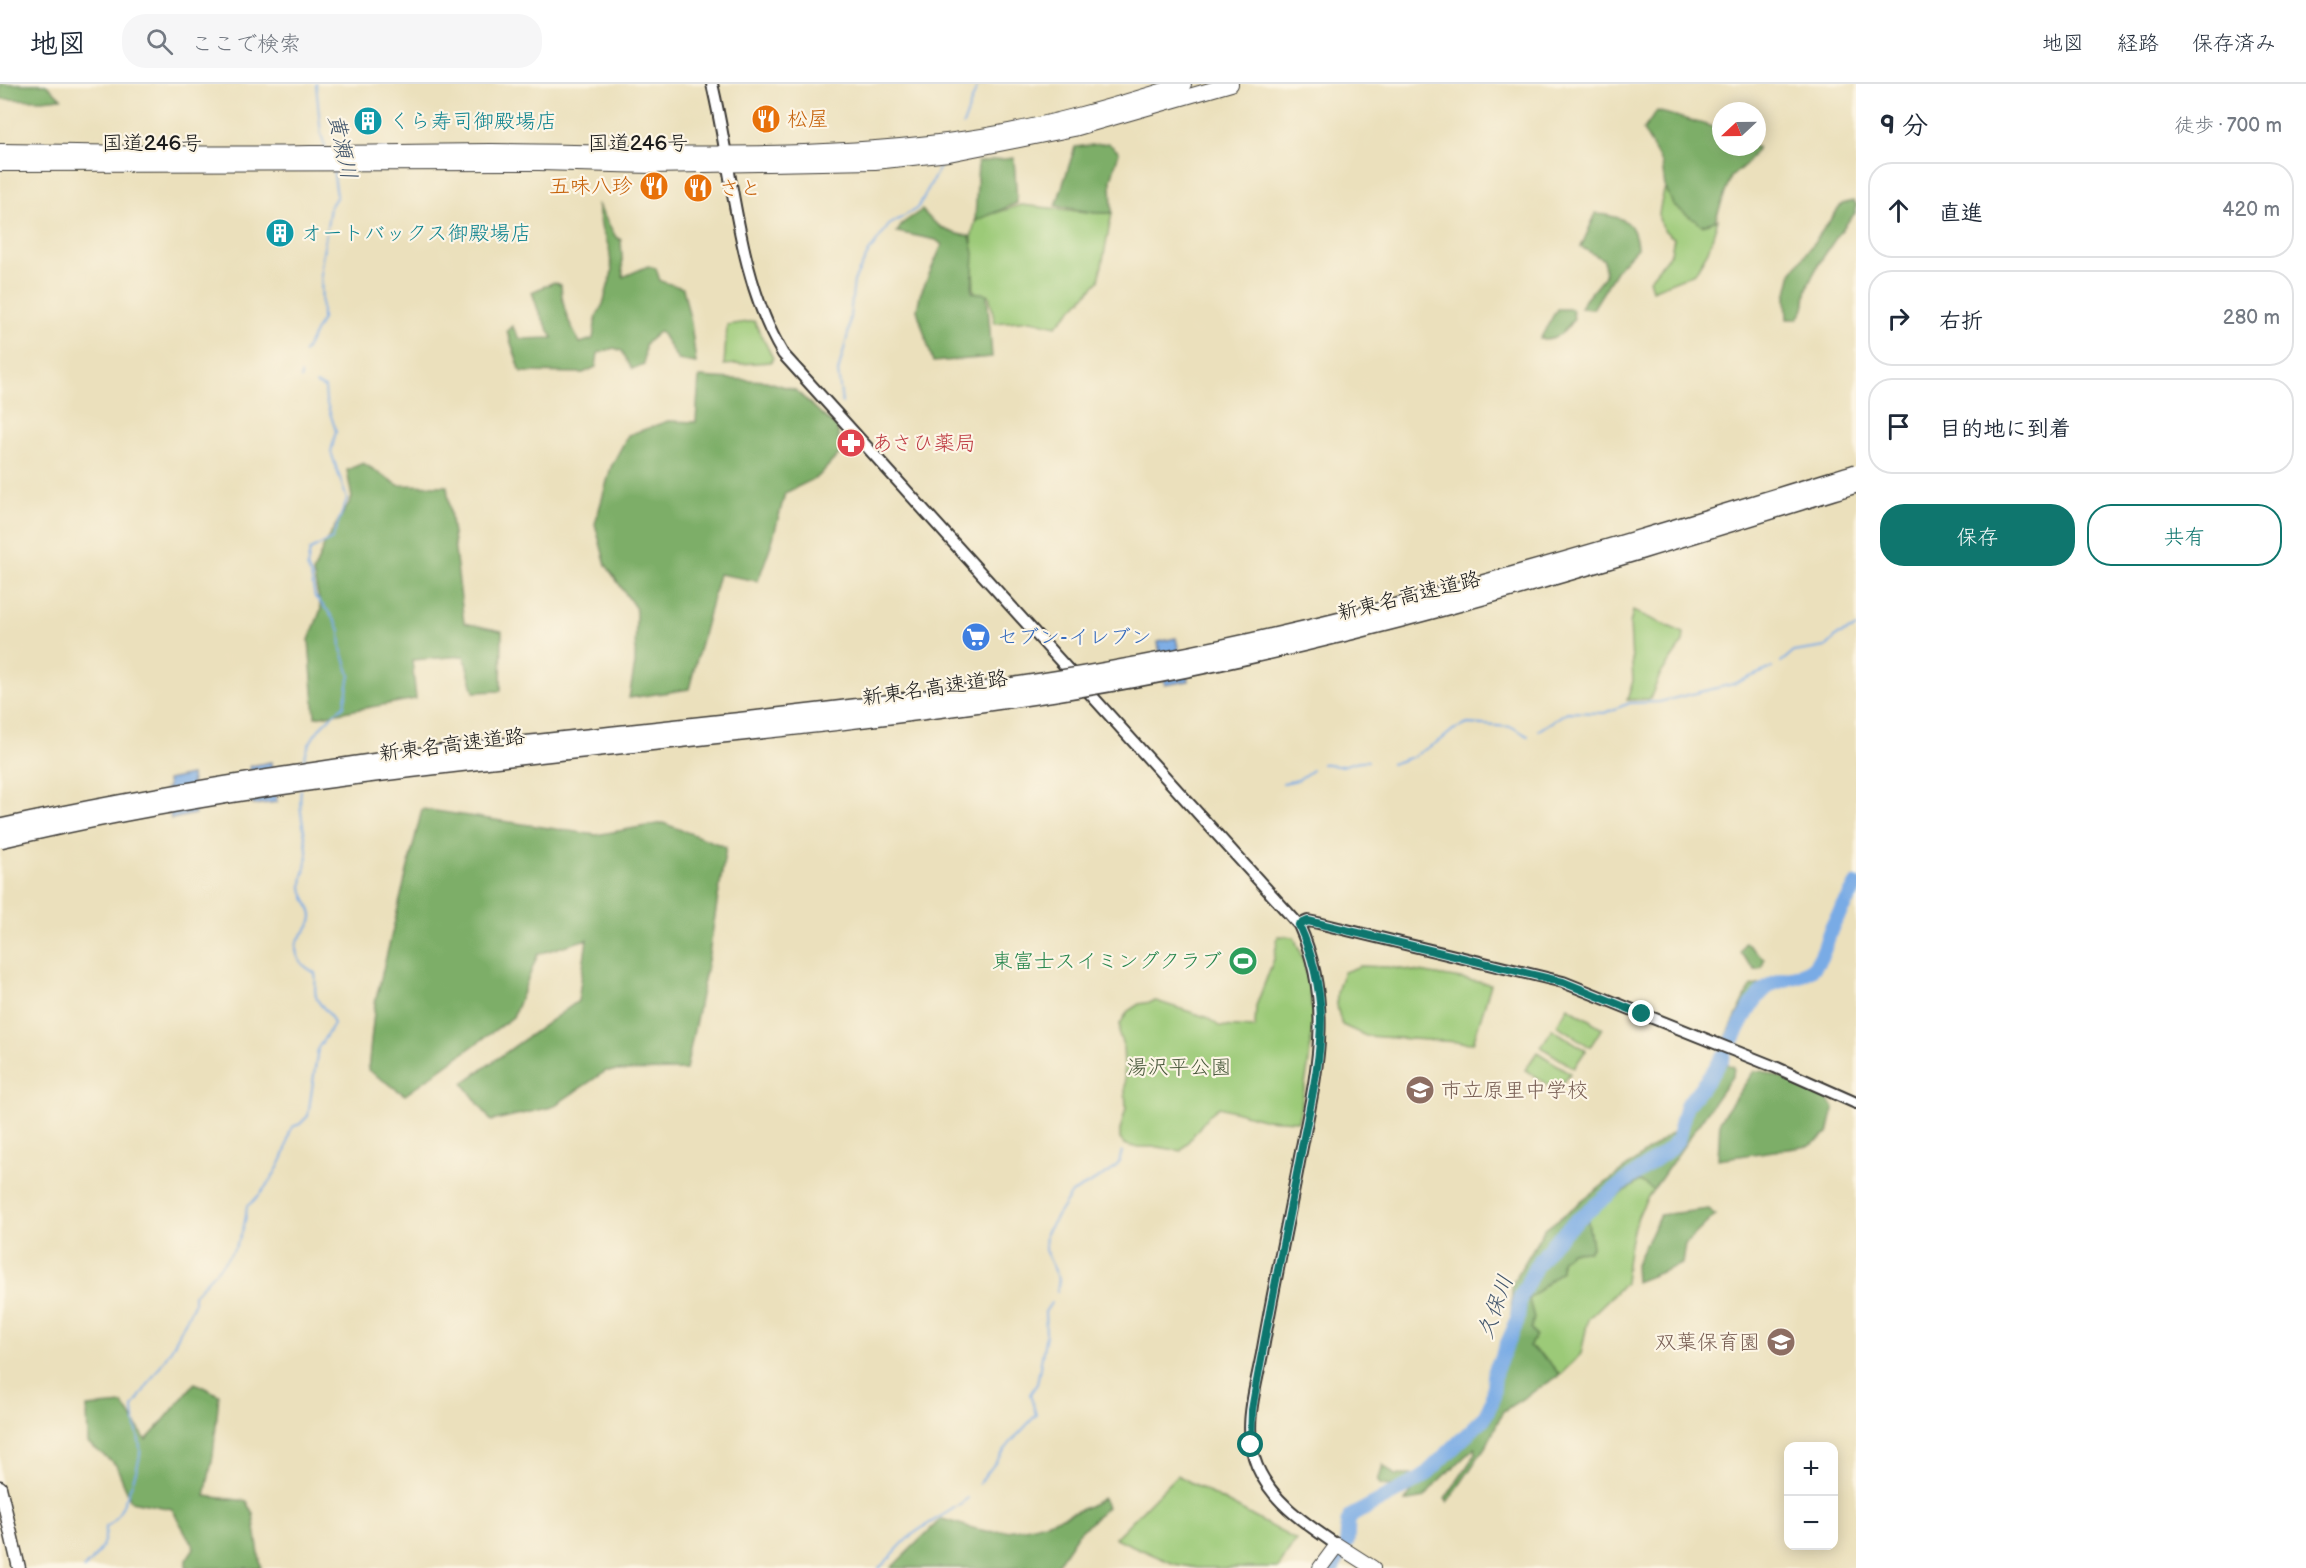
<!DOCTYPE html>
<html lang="ja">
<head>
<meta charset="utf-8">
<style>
  body { margin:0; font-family:"Balsamiq Sans","Klee One",sans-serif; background:#f6f6f7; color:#1f2937 }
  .controls { position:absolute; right:18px; bottom:18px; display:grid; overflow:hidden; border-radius:12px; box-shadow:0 3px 15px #0003 }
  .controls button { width:54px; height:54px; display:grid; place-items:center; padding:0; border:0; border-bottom:2px solid #e0e1e3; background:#fff; color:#1f2937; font:30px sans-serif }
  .compass { position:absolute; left:1712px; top:18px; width:54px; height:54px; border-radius:50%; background:#fff; box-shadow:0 3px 15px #0003; rotate:248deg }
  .stop { position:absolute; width:18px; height:18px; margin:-14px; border:4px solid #0f766e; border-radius:50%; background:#fff }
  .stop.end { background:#0f766e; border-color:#fff; box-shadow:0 2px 6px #0008 }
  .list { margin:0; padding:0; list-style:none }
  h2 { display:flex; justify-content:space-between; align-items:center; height:78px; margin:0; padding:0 24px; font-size:26px }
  h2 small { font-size:20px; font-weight:400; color:#747a83 }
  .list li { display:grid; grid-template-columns:39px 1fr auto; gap:18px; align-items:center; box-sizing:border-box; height:96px; margin:0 12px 12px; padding:0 12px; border:2px solid #e0e1e3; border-radius:24px }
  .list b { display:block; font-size:22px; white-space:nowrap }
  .list em { font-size:20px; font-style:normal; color:#747a83 }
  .actions { display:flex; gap:12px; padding:18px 24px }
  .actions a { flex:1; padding:14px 0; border:2px solid #0f766e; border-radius:24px; text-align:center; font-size:21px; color:#0f766e }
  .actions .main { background:#0f766e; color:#fff }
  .icon { flex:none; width:33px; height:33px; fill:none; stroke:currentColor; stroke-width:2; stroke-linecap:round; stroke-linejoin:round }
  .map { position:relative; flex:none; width:1856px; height:1484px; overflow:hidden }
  header { display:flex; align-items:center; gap:36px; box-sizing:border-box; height:84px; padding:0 30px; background:#fff; border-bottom:2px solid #e0e1e3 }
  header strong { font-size:28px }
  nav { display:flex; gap:33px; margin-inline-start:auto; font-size:21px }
  .search { width:420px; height:54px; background:#f6f6f7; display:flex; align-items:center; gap:15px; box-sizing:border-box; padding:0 21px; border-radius:24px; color:#747a83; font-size:22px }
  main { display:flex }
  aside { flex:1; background:#fff }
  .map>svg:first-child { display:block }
</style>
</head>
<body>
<header>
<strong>地図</strong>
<div class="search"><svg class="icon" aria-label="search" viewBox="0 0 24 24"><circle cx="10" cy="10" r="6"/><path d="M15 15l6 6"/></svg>ここで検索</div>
<nav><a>地図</a><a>経路</a><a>保存済み</a></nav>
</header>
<main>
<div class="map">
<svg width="1856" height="1484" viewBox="0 0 1856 1484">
  <rect width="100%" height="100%" fill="#fcf5e5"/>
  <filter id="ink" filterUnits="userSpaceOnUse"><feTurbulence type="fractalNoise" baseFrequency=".0167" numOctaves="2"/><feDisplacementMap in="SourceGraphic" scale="12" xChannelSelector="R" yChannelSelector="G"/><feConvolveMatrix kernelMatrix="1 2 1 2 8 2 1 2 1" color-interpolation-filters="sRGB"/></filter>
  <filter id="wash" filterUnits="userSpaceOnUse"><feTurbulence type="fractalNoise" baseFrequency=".008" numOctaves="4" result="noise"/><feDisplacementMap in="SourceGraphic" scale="24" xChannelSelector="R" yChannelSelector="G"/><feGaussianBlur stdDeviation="1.35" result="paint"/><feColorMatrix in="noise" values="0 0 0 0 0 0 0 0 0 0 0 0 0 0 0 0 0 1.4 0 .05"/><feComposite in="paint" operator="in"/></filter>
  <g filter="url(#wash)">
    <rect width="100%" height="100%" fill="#ebe0bc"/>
    <path fill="#9cca78" stroke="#5c734a" stroke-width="1.5" d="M 1665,103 L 1674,122 L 1706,140 L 1718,136 L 1708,167 L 1695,189 L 1652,206 L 1649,196 L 1671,169 L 1674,154 C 1651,140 1660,125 1665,103 Z
      M 1021,121 L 1096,129 L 1112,129 L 1099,197 L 1056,242 L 1031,236 L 995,239 L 989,211 L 974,208 L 972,150 L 976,135 Z
      M 754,237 L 773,274 L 771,278 L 724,281 L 727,241 Z
      M 1633,527 L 1684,549 L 1683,558 L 1660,591 L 1650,615 L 1627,616 L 1633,597 L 1630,540 Z
      M 1278,852 L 1294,853 C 1323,918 1311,971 1298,1037 L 1263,1035 L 1219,1023 L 1209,1031 L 1181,1067 L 1158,1063 L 1134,1063 L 1124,1060 L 1120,1055 L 1120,1046 L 1126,1024 L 1123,961 L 1119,951 L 1120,940 L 1128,927 L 1139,920 L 1156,917 L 1206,933 L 1219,942 L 1255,944 L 1256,922 L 1274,875 Z
      M 1360,882 L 1389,883 L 1491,900 L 1473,959 L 1366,952 L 1342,941 C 1335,919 1334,910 1344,888 Z
      M 1568,923 L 1602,944 L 1590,963 L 1557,941 Z
      M 1552,945 L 1586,966 L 1574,984 L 1541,963 Z
      M 1537,968 L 1570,989 L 1558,1007 L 1525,986 Z
      M 1640,1096 L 1653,1106 C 1632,1133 1628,1165 1625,1199 L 1588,1235 L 1581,1270 L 1560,1291 L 1549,1278 L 1529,1262 L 1531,1245 L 1529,1215 L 1561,1187 L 1561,1177 L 1571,1168 L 1589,1167 L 1592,1162 L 1587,1132 Z
      M 1177,1391 L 1296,1456 L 1278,1484 L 1198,1484 L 1174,1480 L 1115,1454 Z"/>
    <path fill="#7dae68" stroke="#4c6542" stroke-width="1.5" d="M 0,0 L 46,0 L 61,14 L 42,16 L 3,15 L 0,14 Z
      M 1657,27 L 1721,45 L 1721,63 L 1757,63 L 1757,65 L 1747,79 L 1731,93 L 1715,137 L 1702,141 L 1674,122 L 1665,103 L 1662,80 L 1643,46 Z
      M 1108,59 L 1119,68 L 1111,96 L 1112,129 L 1096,129 L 1056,122 L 1075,63 Z
      M 1014,74 L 1017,119 L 975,137 L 978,78 Z
      M 1853,117 L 1856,120 L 1856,128 C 1842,144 1813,185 1807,205 C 1803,219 1809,222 1797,235 L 1787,235 L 1786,213 L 1792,188 L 1842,120 Z
      M 597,119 L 616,153 L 621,156 L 623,193 L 648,182 L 656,184 L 660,197 L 683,204 L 691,239 L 696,279 L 678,276 L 660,247 L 645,260 L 644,280 L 632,285 L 622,267 L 614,264 L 598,269 L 596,283 L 583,289 L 521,288 L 507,247 L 512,242 L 520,255 L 553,254 L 538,226 L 532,208 L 554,198 L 561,201 C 562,224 569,240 580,259 L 593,255 L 596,233 L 603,220 L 612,188 L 609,163 L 602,147 Z
      M 922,126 C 936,142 948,150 970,152 L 974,169 L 972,208 L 987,210 L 992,273 L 933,278 L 917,226 L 920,211 L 942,161 L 936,156 L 897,148 L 903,139 Z
      M 1596,129 C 1621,134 1635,134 1637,164 L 1618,184 L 1593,225 L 1581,224 L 1585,216 L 1605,192 L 1604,176 L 1581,163 Z
      M 1557,225 L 1572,225 L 1574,234 C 1565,248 1558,256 1540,255 Z
      M 699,293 L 766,297 L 795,306 L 837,344 L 841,368 L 818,393 L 785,409 L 772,458 L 758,497 L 719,490 L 689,605 L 629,614 L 635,580 L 636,525 L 606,481 L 595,440 L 611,383 L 628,351 L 668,337 L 696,338 Z
      M 363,379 L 398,401 L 447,402 L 464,539 L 502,547 L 501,607 L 474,608 L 464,572 L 412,576 L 416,615 L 315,633 L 309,556 L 321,525 L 313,489 L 325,459 L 352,414 L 347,386 Z
      M 422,725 L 596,751 L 663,739 L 726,763 L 708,876 L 686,986 L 606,987 L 552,1023 L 491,1037 L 463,999 L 578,917 L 587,855 L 538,870 L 513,933 L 405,1011 L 368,986 L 375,919 Z
      M 1745,858 L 1764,875 L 1762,884 L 1756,886 L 1740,869 Z
      M 1767,898 L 1733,960 L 1724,958 L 1750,903 Z
      M 1716,975 L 1734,983 L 1733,991 L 1653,1106 L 1640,1097 L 1587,1132 L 1592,1163 L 1589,1167 L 1571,1168 L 1561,1177 L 1561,1187 L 1529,1215 L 1534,1234 L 1531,1245 L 1536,1252 L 1529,1262 L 1549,1278 L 1560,1291 L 1503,1327 L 1488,1359 L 1448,1418 L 1445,1415 L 1476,1369 L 1475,1363 L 1437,1399 L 1424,1414 L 1405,1418 L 1414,1404 L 1381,1401 L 1378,1397 L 1383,1381 L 1395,1391 L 1429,1391 L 1483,1342 L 1489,1319 L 1490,1288 L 1511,1246 L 1512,1200 L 1544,1146 L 1674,1047 L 1683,1020 Z
      M 1754,987 L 1762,987 L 1823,1008 L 1834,1024 L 1828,1050 L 1809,1062 L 1718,1075 L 1720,1036 Z
      M 1709,1125 L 1715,1131 L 1685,1160 L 1682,1180 L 1636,1198 L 1635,1181 L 1660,1131 Z
      M 195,1299 L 219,1311 L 213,1372 L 205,1412 L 247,1417 L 253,1430 L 261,1484 L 186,1484 L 186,1476 L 194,1464 L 172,1425 L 131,1417 L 116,1381 L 88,1359 L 87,1323 L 123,1320 L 146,1356 C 164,1338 178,1318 195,1299 Z
      M 1103,1414 L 1107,1423 L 1077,1451 L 1055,1484 L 891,1484 L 941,1435 C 956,1438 971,1445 986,1447 C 1018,1451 1076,1431 1103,1414 Z"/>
    <path fill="#79abe5" stroke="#4a6480" stroke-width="1.5" d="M 1176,554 L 1179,568 L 1184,567 L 1189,597 L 1165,601 L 1158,558 Z
      M 271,678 L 277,718 L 253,721 L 248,692 L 251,692 L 250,682 Z
      M 191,691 L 195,730 L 171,735 L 165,705 L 168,704 L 167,696 Z"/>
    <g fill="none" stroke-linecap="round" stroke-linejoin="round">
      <path stroke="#79abe5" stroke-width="2" d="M 316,0 L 321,50 L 326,65
        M 963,41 L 978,0
        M 304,269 L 322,235 L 321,183 L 330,123 L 337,112 L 333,85
        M 301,290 L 301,295
        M 842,319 L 838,288 L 848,250 L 854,197 L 869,168 L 889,141 L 916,125 L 920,120 L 941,81
        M 1781,578 L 1793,568 L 1826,563 L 1838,551 L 1856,544
        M 1539,646 L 1567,628 L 1604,629 L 1630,619 L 1659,618 L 1733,600 L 1772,584
        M 1322,680 C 1328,679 1331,681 1337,682 C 1349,683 1352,675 1368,677
        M 1391,680 L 1412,673 L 1441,656 L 1453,646 L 1468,640 L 1512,643 L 1528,652
        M 303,682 C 306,656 323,637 344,622 L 350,591 L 341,565 L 340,546 L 328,527 L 315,513 L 311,492 L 307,483 L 310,466 L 332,455 L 347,415 L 331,368 L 336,347 L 326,317 L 325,304 L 316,300
        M 1283,699 L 1298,696 L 1312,686
        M 1057,1207 L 1059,1195 L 1045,1166 L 1046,1149 L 1072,1109 L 1110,1088 L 1119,1079 L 1122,1067
        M 979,1400 L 1011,1358 L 1036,1331 L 1030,1310 L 1037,1300 L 1046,1250 L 1045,1228 L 1051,1219
        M 84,1484 C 97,1472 106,1462 106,1443 C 109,1440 113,1438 116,1434 C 124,1422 142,1378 140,1364 C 139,1350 133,1338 133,1323 L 172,1264 L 194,1220 L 194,1211 C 221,1179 244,1167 247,1122 C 261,1113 278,1086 284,1071 C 288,1062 287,1052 292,1043 L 300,1040 L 308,1032 L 318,964 L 334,940 C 331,928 322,925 317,915 C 313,907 317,898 315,889 C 305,883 297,878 296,865 C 295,852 311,847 312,833 C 312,822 302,814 302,802 C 302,790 308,779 307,766 C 305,745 298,727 301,706
        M 879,1484 C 891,1474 900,1460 913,1450 C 931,1437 951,1428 968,1414"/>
      <path stroke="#79abe5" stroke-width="15" d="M 1730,961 C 1741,941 1752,912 1772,900 C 1785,893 1803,894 1814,883 C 1825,871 1826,855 1833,841 C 1840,827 1849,815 1856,801
        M 1347,1458 L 1348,1438 L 1351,1432 L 1422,1394 L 1484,1334 L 1492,1318 L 1495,1287 L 1517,1238 L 1520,1214 L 1536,1182 L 1554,1158 L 1577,1136 L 1624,1098 L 1670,1065 L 1678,1055 L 1686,1022 L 1711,991 L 1723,973
        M 1332,1484 L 1339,1472"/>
    </g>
  </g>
  <g filter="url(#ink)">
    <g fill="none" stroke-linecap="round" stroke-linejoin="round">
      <g stroke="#3b3934" stroke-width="14">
        <path id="tertiary" d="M 712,0 C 733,86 737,194 783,270 L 1299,841 C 1336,923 1315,994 1299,1078 C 1287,1142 1273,1206 1262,1270 C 1255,1306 1242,1346 1257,1382 C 1273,1419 1305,1439 1337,1461
          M 1299,841 L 1308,837 L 1318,839 L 1563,898 L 1775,983 L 1856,1019"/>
      </g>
      <g stroke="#3b3934" stroke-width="15">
        <path id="primary" d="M 0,1403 L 19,1484"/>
      </g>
      <g stroke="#3b3934" stroke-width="16">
        <path id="trunk" d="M 0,67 C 104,68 208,71 311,69 C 371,69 431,67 491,67 C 650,68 811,77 969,54 C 1042,43 1113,22 1184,0
          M 0,80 L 539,79 L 651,82 L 875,78 L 949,70 L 1074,45 L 1231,0
          M 1320,1484 L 1337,1461 L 1373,1484"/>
      </g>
      <use href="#tertiary" stroke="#fff" stroke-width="10"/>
      <use href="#primary" stroke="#fff" stroke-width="12"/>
      <use href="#trunk" stroke="#fff" stroke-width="14"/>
      <g stroke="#3b3934" stroke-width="18" stroke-linecap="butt">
        <path id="motorway-bridge" d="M 0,743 C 90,723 181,707 271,693 C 325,685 378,676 431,670 C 639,646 848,628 1055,595 C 1329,551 1592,469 1856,388
          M 0,756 C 346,673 705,664 1055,609 C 1329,566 1592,483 1856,401"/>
      </g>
      <use href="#motorway-bridge" stroke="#fff" stroke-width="15"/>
    </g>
  </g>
  <g fill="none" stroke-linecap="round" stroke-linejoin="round" filter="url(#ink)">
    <path stroke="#0f766e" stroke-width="8" d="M 1251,1361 L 1252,1326 C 1266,1242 1284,1158 1300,1074 C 1308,1029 1321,981 1321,934 C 1320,902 1312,870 1299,841 L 1308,837 L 1563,898 L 1642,930"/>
  </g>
  <defs>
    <g id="restaurant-disc" transform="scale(1.5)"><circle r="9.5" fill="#e8710a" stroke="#fcf5e5"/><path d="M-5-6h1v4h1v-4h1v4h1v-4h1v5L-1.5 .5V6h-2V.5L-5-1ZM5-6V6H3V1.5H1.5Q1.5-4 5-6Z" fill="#fff"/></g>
    <g id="building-disc" transform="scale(1.5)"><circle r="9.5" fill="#0f9aa8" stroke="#fcf5e5"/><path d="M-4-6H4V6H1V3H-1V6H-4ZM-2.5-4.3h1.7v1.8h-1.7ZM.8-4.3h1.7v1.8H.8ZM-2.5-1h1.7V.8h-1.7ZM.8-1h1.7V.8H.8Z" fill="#fff"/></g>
    <g id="pharmacy-disc" transform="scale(1.5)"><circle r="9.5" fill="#e0444e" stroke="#fcf5e5"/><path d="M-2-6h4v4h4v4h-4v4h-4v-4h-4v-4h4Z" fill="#fff"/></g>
    <g id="supermarket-disc" transform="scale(1.5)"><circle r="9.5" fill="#3f7fe0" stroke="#fcf5e5"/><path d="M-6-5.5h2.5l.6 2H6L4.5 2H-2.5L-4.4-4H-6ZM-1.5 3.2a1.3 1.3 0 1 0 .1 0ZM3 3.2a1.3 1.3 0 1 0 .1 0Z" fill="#fff"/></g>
    <g id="stadium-disc" transform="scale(1.5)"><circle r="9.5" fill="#2e9e5b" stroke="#fcf5e5"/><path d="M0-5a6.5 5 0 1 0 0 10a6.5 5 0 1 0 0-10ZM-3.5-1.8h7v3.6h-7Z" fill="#fff"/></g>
    <g id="school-disc" transform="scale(1.5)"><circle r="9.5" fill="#8d6e63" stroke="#fcf5e5"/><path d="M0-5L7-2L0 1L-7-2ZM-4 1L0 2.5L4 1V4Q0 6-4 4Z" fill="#fff"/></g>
  </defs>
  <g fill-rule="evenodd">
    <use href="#restaurant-disc" x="766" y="35"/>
    <use href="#building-disc" x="368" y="37"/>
    <use href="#restaurant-disc" x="654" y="102"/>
    <use href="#restaurant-disc" x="698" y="104"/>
    <use href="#building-disc" x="280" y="149"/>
    <use href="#pharmacy-disc" x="851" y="359"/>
    <use href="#supermarket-disc" x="976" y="553"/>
    <use href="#stadium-disc" x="1243" y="877"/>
    <use href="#school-disc" x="1420" y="1006"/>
    <use href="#school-disc" x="1781" y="1258"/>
  </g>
  <g text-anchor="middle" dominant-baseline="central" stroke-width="4.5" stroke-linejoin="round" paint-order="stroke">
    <g font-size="21" fill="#c56008" stroke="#fcf5e5" text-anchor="start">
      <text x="787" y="35">松屋</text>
      <text x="633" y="102" text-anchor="end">五味八珍</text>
      <text x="719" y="104">さと</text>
    </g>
    <g font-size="21" fill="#0d838f" stroke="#fcf5e5" text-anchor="start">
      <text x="389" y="37">くら寿司御殿場店</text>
      <text x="301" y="149">オートバックス御殿場店</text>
    </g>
    <g font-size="21" fill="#1c1c1c" stroke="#fcf5e5">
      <text x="152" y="59">国道246号</text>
      <text x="638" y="59">国道246号</text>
      <text transform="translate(1409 512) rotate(-14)">新東名高速道路</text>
      <text transform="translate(935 604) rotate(-8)">新東名高速道路</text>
      <text transform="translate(452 661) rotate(-7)">新東名高速道路</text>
    </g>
    <g font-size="21" fill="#be3a42" stroke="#fcf5e5" text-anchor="start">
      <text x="872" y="359">あさひ薬局</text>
    </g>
    <g font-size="21" fill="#366cbe" stroke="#fcf5e5" text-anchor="start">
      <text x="997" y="553">セブン-イレブン</text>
    </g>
    <g font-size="21" fill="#27864d" stroke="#fcf5e5" text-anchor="end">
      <text x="1222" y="877">東富士スイミングクラブ</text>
    </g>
    <g font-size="21" fill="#49593c" stroke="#fcf5e5">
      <text x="1179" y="983">湯沢平公園</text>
    </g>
    <g font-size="21" fill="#785e54" stroke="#fcf5e5" text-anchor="start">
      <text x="1441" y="1006">市立原里中学校</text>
      <text x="1760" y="1258" text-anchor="end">双葉保育園</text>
    </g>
    <g font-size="22" font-style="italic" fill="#41556c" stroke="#fcf5e5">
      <text transform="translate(342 63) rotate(78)">黄瀬川</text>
      <text transform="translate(1496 1223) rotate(-70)">久保川</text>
    </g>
  </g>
</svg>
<div class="controls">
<button>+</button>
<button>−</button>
</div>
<svg class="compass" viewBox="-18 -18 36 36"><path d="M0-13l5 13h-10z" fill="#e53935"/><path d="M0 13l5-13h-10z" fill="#747a83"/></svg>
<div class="stop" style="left:1251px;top:1361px"></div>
<div class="stop end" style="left:1642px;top:930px"></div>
</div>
<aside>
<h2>9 分<small>徒歩 · 700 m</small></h2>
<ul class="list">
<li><svg class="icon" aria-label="ahead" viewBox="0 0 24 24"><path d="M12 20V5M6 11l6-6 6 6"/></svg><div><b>直進</b></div><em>420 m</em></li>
<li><svg class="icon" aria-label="right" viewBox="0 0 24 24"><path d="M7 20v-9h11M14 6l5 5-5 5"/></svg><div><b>右折</b></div><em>280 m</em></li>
<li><svg class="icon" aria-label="arrive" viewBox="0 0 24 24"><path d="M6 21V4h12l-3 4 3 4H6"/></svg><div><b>目的地に到着</b></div></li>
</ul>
<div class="actions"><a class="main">保存</a><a>共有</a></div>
</aside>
</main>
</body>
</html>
